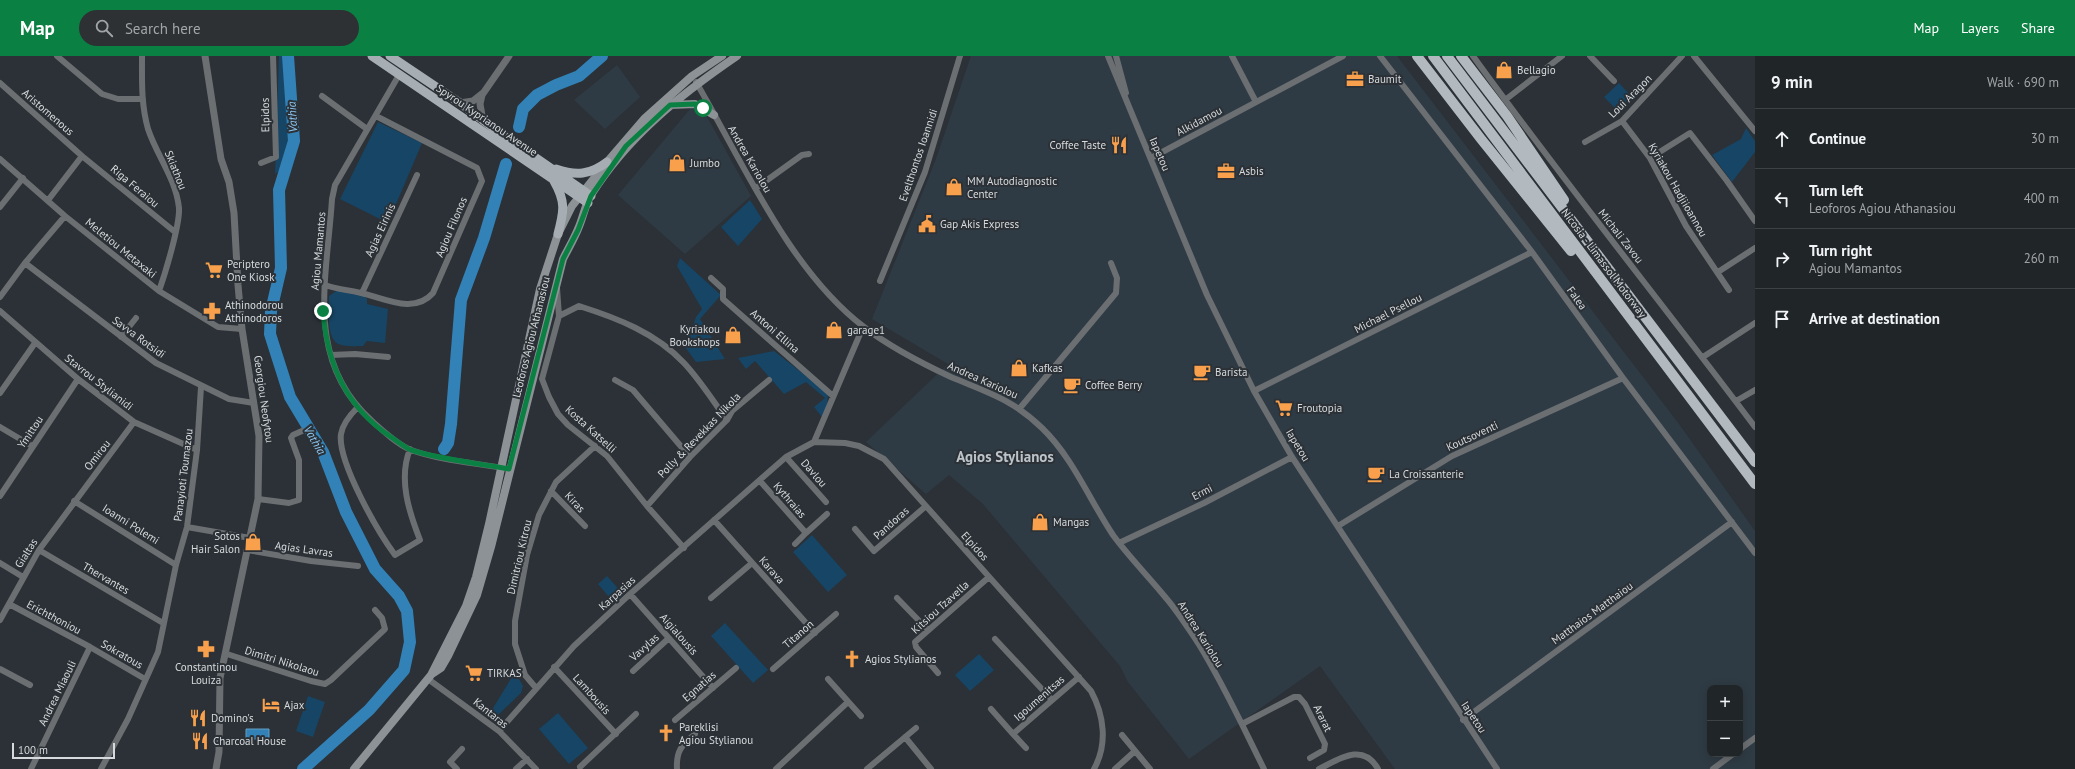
<!DOCTYPE html>
<html lang="en">
<head>
<meta charset="utf-8">
<style>
  body { margin:0; font-family:"PT Sans",sans-serif; background:#2d3134; color:#f1f3f6 }
  .controls { position:absolute; right:12px; bottom:12px; display:grid; overflow:hidden; border-radius:8px; box-shadow:0 2px 10px #0003 }
  .controls button { width:36px; height:36px; display:grid; place-items:center; padding:0; border:0; border-bottom:1px solid #3d4245; background:#202528; color:#f1f3f6; font:20px sans-serif }
  .scale { position:absolute; left:12px; bottom:10px; width:103px; box-sizing:border-box; padding-left:4px; border:2px solid #d6dadd; border-top:0; font-size:11px; line-height:14px; white-space:nowrap; color:#d6dadd; -webkit-text-stroke:3px #2b3136; paint-order:stroke }
  .stop { position:absolute; width:12px; height:12px; margin:-9px; border:3px solid #0b8043; border-radius:50%; background:#fff }
  .stop.end { background:#0b8043; border-color:#fff; box-shadow:0 1px 4px #0008 }
  .list { margin:0; padding:0; list-style:none }
  h2 { display:flex; justify-content:space-between; align-items:center; height:52px; margin:0; padding:0 16px; font-size:17px }
  h2 small { font-size:13px; font-weight:400; color:#a2a5a8 }
  .list li { display:grid; grid-template-columns:26px 1fr auto; gap:12px; align-items:center; box-sizing:border-box; height:60px; padding:0 16px; border-top:1px solid #3d4245 }
  .list b { display:block; font-size:15px; white-space:nowrap }
  .list p { margin:0; font-size:13px; white-space:nowrap; color:#a2a5a8 }
  .list em { font-size:13px; font-style:normal; color:#a2a5a8 }
  .icon { flex:none; width:22px; height:22px; fill:none; stroke:currentColor; stroke-width:2; stroke-linecap:round; stroke-linejoin:round }
  .map { position:relative; flex:none; width:1755px; height:713px; overflow:hidden }
  header { display:flex; align-items:center; gap:24px; box-sizing:border-box; height:56px; padding:0 20px; background:#0b8043; color:#fff }
  header strong { font-size:19px }
  nav { display:flex; gap:22px; margin-inline-start:auto; font-size:14px }
  .search { width:280px; height:36px; background:#2d3134; display:flex; align-items:center; gap:10px; box-sizing:border-box; padding:0 14px; border-radius:22px; color:#a2a5a8; font-size:15px }
  main { display:flex }
  aside { flex:1; background:#202528 }
  .map>svg:first-child { display:block }
</style>
</head>
<body>
<header>
<strong>Map</strong>
<div class="search"><svg class="icon" aria-label="search" viewBox="0 0 24 24"><circle cx="10" cy="10" r="6"/><path d="M15 15l6 6"/></svg>Search here</div>
<nav><a>Map</a><a>Layers</a><a>Share</a></nav>
</header>
<main>
<div class="map">
<svg width="1755" height="713" viewBox="0 0 1755 713">
  <rect width="100%" height="100%" fill="#2b3136"/>
  <path fill="#2f3b44" fill-rule="evenodd" d="M 971,0 L 1397,0 L 1679,368 L 1755,475 L 1755,713 L 1395,713 L 1320,610 L 1189,703 L 1128,626 L 1120,610 L 983,448 L 949,419 L 926,438 L 866,386 L 948,308 L 872,263 L 936,103 ZM 1710,632 L 1740,632 L 1740,698 L 1710,698 Z
    M 617,9 L 640,41 L 605,73 L 574,44 Z
    M 691,52 L 706,59 L 751,140 L 685,198 L 618,139 Z"/>
  <path fill="#174565" d="M 279,0 L 289,0 L 290,84 L 282,113 L 275,118 Z
    M 1619,27 L 1632,41 L 1618,55 L 1604,41 Z
    M 378,66 L 422,87 L 388,167 L 340,143 Z
    M 1746,72 L 1755,85 L 1755,96 L 1732,126 L 1712,99 L 1741,83 Z
    M 750,144 L 762,163 L 738,190 L 721,171 Z
    M 680,202 L 721,239 L 700,263 L 725,303 L 696,306 L 685,291 L 696,261 L 702,253 L 677,210 Z
    M 339,233 L 367,242 L 367,248 L 388,253 L 385,287 L 367,285 L 363,290 C 356,290 345,291 338,288 C 326,282 329,251 329,240 Z
    M 774,295 L 828,337 L 827,352 L 822,361 L 814,351 L 825,342 L 806,326 L 784,338 L 755,305 L 746,313 L 738,302 Z
    M 812,479 L 847,519 L 828,536 L 793,496 Z
    M 607,520 L 624,539 L 614,547 L 598,528 Z
    M 725,567 L 768,614 L 753,627 L 711,580 Z
    M 979,598 L 994,614 L 970,635 L 955,619 Z
    M 515,616 L 523,630 L 521,637 L 498,659 L 494,660 L 490,657 Z
    M 308,640 L 325,646 L 313,681 L 296,675 Z
    M 558,657 L 588,692 L 569,708 L 539,673 Z"/>
  <path fill="#3282b7" stroke="#639cc2" d="M 246,673 L 269,673 L 269,683 L 246,683 Z"/>
  <g fill="none" stroke-linecap="round" stroke-linejoin="round">
    <path stroke="#3282b7" stroke-width="12" d="M 288,0 L 294,85 L 279,134 L 281,212 L 271,255 L 270,278 L 290,341 L 323,396 L 346,456 L 375,513 L 399,540 L 407,555 L 410,586 L 404,614 L 369,654 L 303,713
      M 519,71 L 523,53 L 537,39 L 556,29 L 579,20 L 602,0
      M 444,393 L 448,387 L 451,368 L 461,244 L 484,182 L 506,108"/>
    <path stroke="#6c6f72" stroke-width="6" d="M 57,0 L 102,38 L 118,43 L 142,43
      M 142,0 C 142,25 141,48 148,73 C 157,100 176,123 179,152 C 180,169 165,218 159,235
      M 1108,0 L 1207,239 L 1254,335 L 1292,401 L 1497,713
      M 1116,0 L 1126,37
      M 1232,0 L 1256,46
      M 1380,0 L 1532,196 L 1623,322 L 1755,497
      M 1473,0 C 1564,126 1662,247 1755,371
      M 1590,0 L 1614,25
      M 1694,0 L 1755,75
      M 399,19 L 335,129 L 332,143 C 327,223 304,304 372,365 C 383,375 397,388 411,394 C 442,405 477,407 509,413
      M 696,26 C 743,106 789,214 864,271 C 890,291 921,307 951,321 C 989,337 1012,343 1042,372 C 1073,402 1089,443 1113,479 C 1129,501 1149,521 1166,542 C 1178,556 1188,572 1198,587 C 1223,627 1243,671 1264,713
      M 0,27 L 82,100 L 175,176
      M 322,40 L 367,73
      M 1505,44 L 1562,0
      M 1622,65 L 1650,102 L 1686,170 L 1729,234
      M 1585,86 L 1622,65 L 1682,0
      M 1151,102 L 1343,0
      M 1650,102 L 1690,77 L 1727,125 L 1755,165
      M 0,103 L 65,160 L 159,235 L 218,271 L 242,273
      M 261,107 L 276,101 L 273,0
      M 756,132 L 802,99 L 809,98
      M 49,143 L 82,100
      M 0,151 L 23,122
      M 25,207 L 156,307 L 229,343 L 254,347
      M 1718,216 L 1755,192
      M 711,222 L 723,233 L 723,243 L 833,340
      M 880,225 L 925,116 L 960,0
      M 325,229 C 336,233 349,234 361,237 C 384,242 414,259 433,237 L 482,125 L 477,112 L 376,60
      M 557,232 L 559,260 L 542,323 L 549,341 L 558,358 L 568,369 L 607,400 L 647,450 L 684,492
      M 362,237 L 417,119
      M 0,241 L 25,207 L 65,160
      M 0,255 L 78,323 L 134,366 L 197,394
      M 559,260 L 579,250 C 617,262 656,277 684,307 C 700,324 713,345 727,364
      M 121,281 L 136,262
      M 331,299 L 355,298 L 388,301
      M 1703,301 L 1755,267
      M 615,324 L 633,334 L 690,401
      M 1254,335 L 1532,196
      M 0,337 L 35,287
      M 1736,345 L 1755,334
      M 357,352 C 350,359 343,367 341,378 C 337,405 378,476 395,499 L 420,484 C 409,456 398,423 410,393
      M 1020,352 L 1116,237 L 1117,222 L 1111,207
      M 0,371 L 32,390
      M 814,386 L 863,271
      M 786,401 L 826,446
      M 760,425 L 806,477 L 795,488
      M 551,435 L 585,470
      M 0,440 L 78,323
      M 258,443 L 289,447 L 299,444 L 299,404 L 291,382 L 293,379 L 302,375
      M 74,445 L 176,509
      M 647,450 L 690,401 L 727,364 L 732,355 L 769,324
      M 714,464 L 815,577
      M 1338,470 L 1452,400 L 1623,322
      M 187,471 L 250,482
      M 855,473 L 874,495 L 926,450
      M 806,477 L 827,458
      M 1119,487 L 1204,447 L 1292,401
      M 39,494 L 163,567
      M 247,494 L 311,505 L 358,510
      M 0,507 L 23,521
      M 630,538 L 713,632
      M 711,542 L 752,507
      M 897,542 L 928,574
      M 9,548 L 90,591 L 145,623
      M 0,564 L 39,494 L 134,366
      M 995,583 L 1052,644
      M 227,598 L 311,625 L 325,628 L 331,624 L 385,573 L 382,562 L 375,554
      M 554,611 L 616,678
      M 0,613 L 30,629
      M 773,613 L 836,558
      M 633,615 L 669,582
      M 938,617 L 916,591 L 915,586 L 989,521
      M 428,623 L 499,675 L 536,713
      M 828,623 L 861,660
      M 536,632 L 525,619 L 515,588 L 515,565 L 527,499 L 539,459 L 556,426 L 595,390
      M 991,653 L 1013,678
      M 675,664 L 736,612
      M 1463,664 L 1732,466
      M 1242,668 L 1294,641 L 1299,641 L 1305,648 L 1325,688 L 1324,694 L 1310,702
      M 499,675 L 574,590 L 630,538 L 786,401 L 814,386 L 845,387 L 859,390 L 884,403 L 1091,635 C 1104,659 1108,688 1094,713
      M 1122,679 L 1150,713
      M 905,681 L 931,713
      M 1026,692 L 1013,678 L 1079,621
      M 1740,693 L 1755,682
      M 580,711 L 636,658
      M 31,713 L 90,591
      M 101,713 L 128,663 L 158,596 L 176,509 L 187,471 L 197,394 L 201,331
      M 457,713 L 450,706 L 462,693
      M 516,713 L 527,703
      M 677,713 C 676,696 681,689 695,678
      M 776,713 L 848,646
      M 867,713 L 916,672
      M 1115,713 L 1135,695
      M 1319,713 C 1339,703 1363,686 1378,713
      M 1713,713 L 1733,698"/>
    <path stroke="#6c6f72" stroke-width="7" d="M 205,0 L 221,103 L 229,126 L 234,157 L 238,229 L 242,273 L 259,380 L 258,443 L 220,622 L 219,696 L 216,713
      M 460,47 L 473,45 L 483,37
      M 483,65 L 480,48 L 482,39 L 509,0"/>
    <path stroke="#8d9297" stroke-width="8" d="M 670,49 L 695,48 L 714,59
      M 432,618 L 441,612 L 448,600 L 477,539 L 491,491 L 563,203 C 568,193 574,183 578,173 C 583,162 585,149 591,139 C 628,80 680,39 737,0
      M 354,713 L 431,619 L 466,550 L 476,521 L 489,468 L 540,233 L 558,178 L 572,150 L 607,106 L 644,63 L 692,20 L 722,0"/>
    <path stroke="#a7aeb3" stroke-width="9" d="M 372,0 L 588,147
      M 390,0 L 460,47 L 507,82 L 591,140
      M 556,113 C 576,120 590,119 607,106
      M 554,125 C 566,146 564,155 558,178"/>
    <path stroke="#b2bac0" stroke-width="10" d="M 1417,0 L 1481,83 L 1571,195
      M 1433,0 L 1755,428
      M 1447,0 L 1755,406
      M 1461,0 L 1507,60 L 1564,144"/>
  </g>
  <g fill="none" stroke-linecap="round" stroke-linejoin="round">
    <path stroke="#0b8043" stroke-width="5" d="M 323,255 C 327,308 346,351 391,381 C 397,385 404,391 411,394 C 442,404 477,407 509,413 L 563,203 L 578,174 L 591,140 L 626,90 L 670,49 L 695,48 L 703,52"/>
  </g>
  <defs>
    <g id="shop-bare" transform="scale(1.38)"><path d="M-5-2.5h2.3a2.7 3.5 0 0 1 5.4 0H5L5.5 6h-11ZM-1.5-2.5h3a1.5 2.3 0 0 0-3 0Z" fill="#f8a04b" stroke="#2b3136" stroke-width="2.5" paint-order="stroke"/></g>
    <g id="office-bare" transform="scale(1.38)"><path d="M-6-3h4V-5.5h4V-3h4V5H-6ZM-1-4.5V-3h2v-1.5ZM-6 0V1H6V0Z" fill="#f8a04b" stroke="#2b3136" stroke-width="2.5" paint-order="stroke"/></g>
    <g id="restaurant-bare" transform="scale(1.38)"><path d="M-5-6h1v4h1v-4h1v4h1v-4h1v5L-1.5 .5V6h-2V.5L-5-1ZM5-6V6H3V1.5H1.5Q1.5-4 5-6Z" fill="#f8a04b" stroke="#2b3136" stroke-width="2.5" paint-order="stroke"/></g>
    <g id="civic-bare" transform="scale(1.38)"><path d="M-.6-6.5H3V-4.5H.6V-3L4-1V1h2V6H-6V1h2V-1L-.6-3ZM-1.2 2.5V6h2.4V2.5Z" fill="#f8a04b" stroke="#2b3136" stroke-width="2.5" paint-order="stroke"/></g>
    <g id="supermarket-bare" transform="scale(1.38)"><path d="M-6-5.5h2.5l.6 2H6L4.5 2H-2.5L-4.4-4H-6ZM-1.5 3.2a1.3 1.3 0 1 0 .1 0ZM3 3.2a1.3 1.3 0 1 0 .1 0Z" fill="#f8a04b" stroke="#2b3136" stroke-width="2.5" paint-order="stroke"/></g>
    <g id="pharmacy-bare" transform="scale(1.38)"><path d="M-2-6h4v4h4v4h-4v4h-4v-4h-4v-4h4Z" fill="#f8a04b" stroke="#2b3136" stroke-width="2.5" paint-order="stroke"/></g>
    <g id="cafe-bare" transform="scale(1.38)"><path d="M-5.5-4.5H6V0H3Q3 3.5 0 3.5H-2.5Q-5.5 3.5-5.5 0ZM3-3.2v2h1.7v-2ZM-6 4.5H4V6H-6Z" fill="#f8a04b" stroke="#2b3136" stroke-width="2.5" paint-order="stroke"/></g>
    <g id="church-bare" transform="scale(1.38)"><path d="M-1.2-6h2.4v3.5h3.3v2.4h-3.3V6h-2.4V-.1h-3.3v-2.4h3.3Z" fill="#f8a04b" stroke="#2b3136" stroke-width="2.5" paint-order="stroke"/></g>
    <g id="hotel-bare" transform="scale(1.38)"><path d="M-6-4.5h1.5V1H6V5H4.5V3h-9V5H-6ZM-4 0a1.8 1.8 0 1 1 3.6 0ZM.5 0V-2.5h3Q6-2.5 6 0Z" fill="#f8a04b" stroke="#2b3136" stroke-width="2.5" paint-order="stroke"/></g>
  </defs>
  <g fill-rule="evenodd">
    <use href="#shop-bare" x="1504" y="14"/>
    <use href="#office-bare" x="1355" y="23"/>
    <use href="#restaurant-bare" x="1119" y="89"/>
    <use href="#shop-bare" x="677" y="107"/>
    <use href="#office-bare" x="1226" y="115"/>
    <use href="#shop-bare" x="954" y="131"/>
    <use href="#civic-bare" x="927" y="168"/>
    <use href="#supermarket-bare" x="214" y="214"/>
    <use href="#pharmacy-bare" x="212" y="255"/>
    <use href="#shop-bare" x="834" y="274"/>
    <use href="#shop-bare" x="733" y="279"/>
    <use href="#shop-bare" x="1019" y="312"/>
    <use href="#cafe-bare" x="1202" y="316"/>
    <use href="#cafe-bare" x="1072" y="329"/>
    <use href="#supermarket-bare" x="1284" y="352"/>
    <use href="#cafe-bare" x="1376" y="418"/>
    <use href="#shop-bare" x="1040" y="466"/>
    <use href="#shop-bare" x="253" y="486"/>
    <use href="#pharmacy-bare" x="206" y="593"/>
    <use href="#church-bare" x="852" y="603"/>
    <use href="#supermarket-bare" x="474" y="617"/>
    <use href="#hotel-bare" x="271" y="649"/>
    <use href="#restaurant-bare" x="198" y="662"/>
    <use href="#church-bare" x="666" y="677"/>
    <use href="#restaurant-bare" x="200" y="685"/>
  </g>
  <g text-anchor="middle" dominant-baseline="central" stroke-width="4" stroke-linejoin="round" paint-order="stroke">
    <g font-size="11" fill="#d6dadd" stroke="#2b3136" text-anchor="start">
      <text x="1517" y="14">Bellagio</text>
      <text x="1368" y="23">Baumit</text>
      <text x="1106" y="89" text-anchor="end">Coffee Taste</text>
      <text x="690" y="107">Jumbo</text>
      <text x="1239" y="115">Asbis</text>
      <text x="967" y="125">MM Autodiagnostic<tspan x="967" dy="13">Center</tspan></text>
      <text x="940" y="168">Gap Akis Express</text>
      <text x="227" y="208">Periptero<tspan x="227" dy="13">One Kiosk</tspan></text>
      <text x="225" y="249">Athinodorou<tspan x="225" dy="13">Athinodoros</tspan></text>
      <text x="720" y="273" text-anchor="end">Kyriakou<tspan x="720" dy="13">Bookshops</tspan></text>
      <text x="847" y="274">garage1</text>
      <text x="1032" y="312">Kafkas</text>
      <text x="1215" y="316">Barista</text>
      <text x="1085" y="329">Coffee Berry</text>
      <text x="1297" y="352">Froutopia</text>
      <text x="1389" y="418">La Croissanterie</text>
      <text x="1053" y="466">Mangas</text>
      <text x="240" y="480" text-anchor="end">Sotos<tspan x="240" dy="13">Hair Salon</tspan></text>
      <text x="865" y="603">Agios Stylianos</text>
      <text x="206" y="611" text-anchor="middle">Constantinou<tspan x="206" dy="13">Louiza</tspan></text>
      <text x="487" y="617">TIRKAS</text>
      <text x="284" y="649">Ajax</text>
      <text x="211" y="662">Domino's</text>
      <text x="679" y="671">Pareklisi<tspan x="679" dy="13">Agiou Stylianou</tspan></text>
      <text x="213" y="685">Charcoal House</text>
    </g>
    <g font-size="11" fill="#d6dadd" stroke="#2b3136">
      <text transform="translate(1630 40) rotate(-45)">Loui Aragon</text>
      <text transform="translate(48 56) rotate(41)">Aristomenous</text>
      <text transform="translate(265 59) rotate(-91)">Elpidos</text>
      <text transform="translate(487 64) rotate(34)">Spyrou Kyprianou Avenue</text>
      <text transform="translate(1199 65) rotate(-28)">Alkidamou</text>
      <text transform="translate(1160 98) rotate(67)">Iapetou</text>
      <text transform="translate(918 99) rotate(-71)">Evelthontos Ioannidi</text>
      <text transform="translate(750 103) rotate(60)">Andrea Kariolou</text>
      <text transform="translate(176 114) rotate(68)">Skiathou</text>
      <text transform="translate(135 130) rotate(40)">Riga Feraiou</text>
      <text transform="translate(1678 134) rotate(60)">Kyriakou Hadjiioannou</text>
      <text transform="translate(451 171) rotate(-67)">Agiou Filonos</text>
      <text transform="translate(380 174) rotate(-65)">Agias Eirinis</text>
      <text transform="translate(1621 180) rotate(52)">Michali Zavou</text>
      <text transform="translate(121 192) rotate(39)">Meletiou Metaxaki</text>
      <text transform="translate(318 195) rotate(-85)">Agiou Mamantos</text>
      <text transform="translate(1604 207) rotate(53)">Nicosia - Limassol Motorway</text>
      <text transform="translate(1577 242) rotate(54)">Falea</text>
      <text transform="translate(1388 257) rotate(-27)">Michael Psellou</text>
      <text transform="translate(775 275) rotate(41)">Antoni Ellina</text>
      <text transform="translate(139 281) rotate(36)">Savva Rotsidi</text>
      <text transform="translate(531 281) rotate(-76)">Leoforos Agiou Athanasiou</text>
      <text transform="translate(983 324) rotate(24)">Andrea Kariolou</text>
      <text transform="translate(99 326) rotate(38)">Stavrou Stylianidi</text>
      <text transform="translate(264 343) rotate(82)">Georgiou Neofytou</text>
      <text transform="translate(591 373) rotate(42)">Kosta Katselli</text>
      <text transform="translate(30 376) rotate(-56)">Ymittou</text>
      <text transform="translate(699 379) rotate(-46)">Polly &amp; Revekkas Nikola</text>
      <text transform="translate(1472 380) rotate(-25)">Koutsoventi</text>
      <text transform="translate(1298 389) rotate(59)">Iapetou</text>
      <text transform="translate(97 399) rotate(-52)">Omirou</text>
      <text transform="translate(814 417) rotate(49)">Davlou</text>
      <text transform="translate(183 419) rotate(-83)">Panayioti Toumazou</text>
      <text transform="translate(1202 436) rotate(-27)">Ermi</text>
      <text transform="translate(790 444) rotate(49)">Kythraias</text>
      <text transform="translate(575 446) rotate(46)">Kiras</text>
      <text transform="translate(891 467) rotate(-42)">Pandoras</text>
      <text transform="translate(131 468) rotate(32)">Ioanni Polemi</text>
      <text transform="translate(975 490) rotate(48)">Elpidos</text>
      <text transform="translate(304 493) rotate(8)">Agias Lavras</text>
      <text transform="translate(26 497) rotate(-58)">Gialtas</text>
      <text transform="translate(519 501) rotate(-77)">Dimitriou Kitrou</text>
      <text transform="translate(772 514) rotate(48)">Karava</text>
      <text transform="translate(106 522) rotate(30)">Thervantes</text>
      <text transform="translate(617 537) rotate(-42)">Karpasias</text>
      <text transform="translate(940 551) rotate(-42)">Kitsiou Tzavella</text>
      <text transform="translate(1592 557) rotate(-36)">Matthaios Matthaiou</text>
      <text transform="translate(54 561) rotate(28)">Erichthoniou</text>
      <text transform="translate(679 578) rotate(49)">Aigialousis</text>
      <text transform="translate(798 578) rotate(-41)">Titanon</text>
      <text transform="translate(1201 578) rotate(58)">Andrea Kariolou</text>
      <text transform="translate(644 591) rotate(-42)">Vavylas</text>
      <text transform="translate(122 598) rotate(30)">Sokratous</text>
      <text transform="translate(282 605) rotate(17)">Dimitri Nikolaou</text>
      <text transform="translate(699 630) rotate(-41)">Egnatias</text>
      <text transform="translate(57 637) rotate(-64)">Andrea Miaouli</text>
      <text transform="translate(592 638) rotate(48)">Lambousis</text>
      <text transform="translate(1039 642) rotate(-41)">Igoumenitsas</text>
      <text transform="translate(491 657) rotate(39)">Kantaras</text>
      <text transform="translate(1474 661) rotate(56)">Iapetou</text>
      <text transform="translate(1323 662) rotate(64)">Ararat</text>
    </g>
    <g font-size="12" font-style="italic" fill="#8ec8f3" stroke="#2b3136">
      <text transform="translate(292 61) rotate(-93)">Vathia</text>
      <text transform="translate(315 384) rotate(60)">Vathia</text>
    </g>
    <g font-size="15" font-weight="bold" fill="#bcc4ca" stroke="#2b3136">
      <text x="1005" y="400">Agios Stylianos</text>
    </g>
  </g>
</svg>
<div class="controls">
<button>+</button>
<button>−</button>
</div>
<div class="scale">100 m</div>
<div class="stop" style="left:703px;top:52px"></div>
<div class="stop end" style="left:323px;top:255px"></div>
</div>
<aside>
<h2>9 min<small>Walk · 690 m</small></h2>
<ul class="list">
<li><svg class="icon" aria-label="ahead" viewBox="0 0 24 24"><path d="M12 20V5M6 11l6-6 6 6"/></svg><div><b>Continue</b></div><em>30 m</em></li>
<li><svg class="icon" aria-label="left" viewBox="0 0 24 24"><path d="M17 20v-9H6M10 6l-5 5 5 5"/></svg><div><b>Turn left</b><p>Leoforos Agiou Athanasiou</p></div><em>400 m</em></li>
<li><svg class="icon" aria-label="right" viewBox="0 0 24 24"><path d="M7 20v-9h11M14 6l5 5-5 5"/></svg><div><b>Turn right</b><p>Agiou Mamantos</p></div><em>260 m</em></li>
<li><svg class="icon" aria-label="arrive" viewBox="0 0 24 24"><path d="M6 21V4h12l-3 4 3 4H6"/></svg><div><b>Arrive at destination</b></div></li>
</ul>
</aside>
</main>
</body>
</html>
